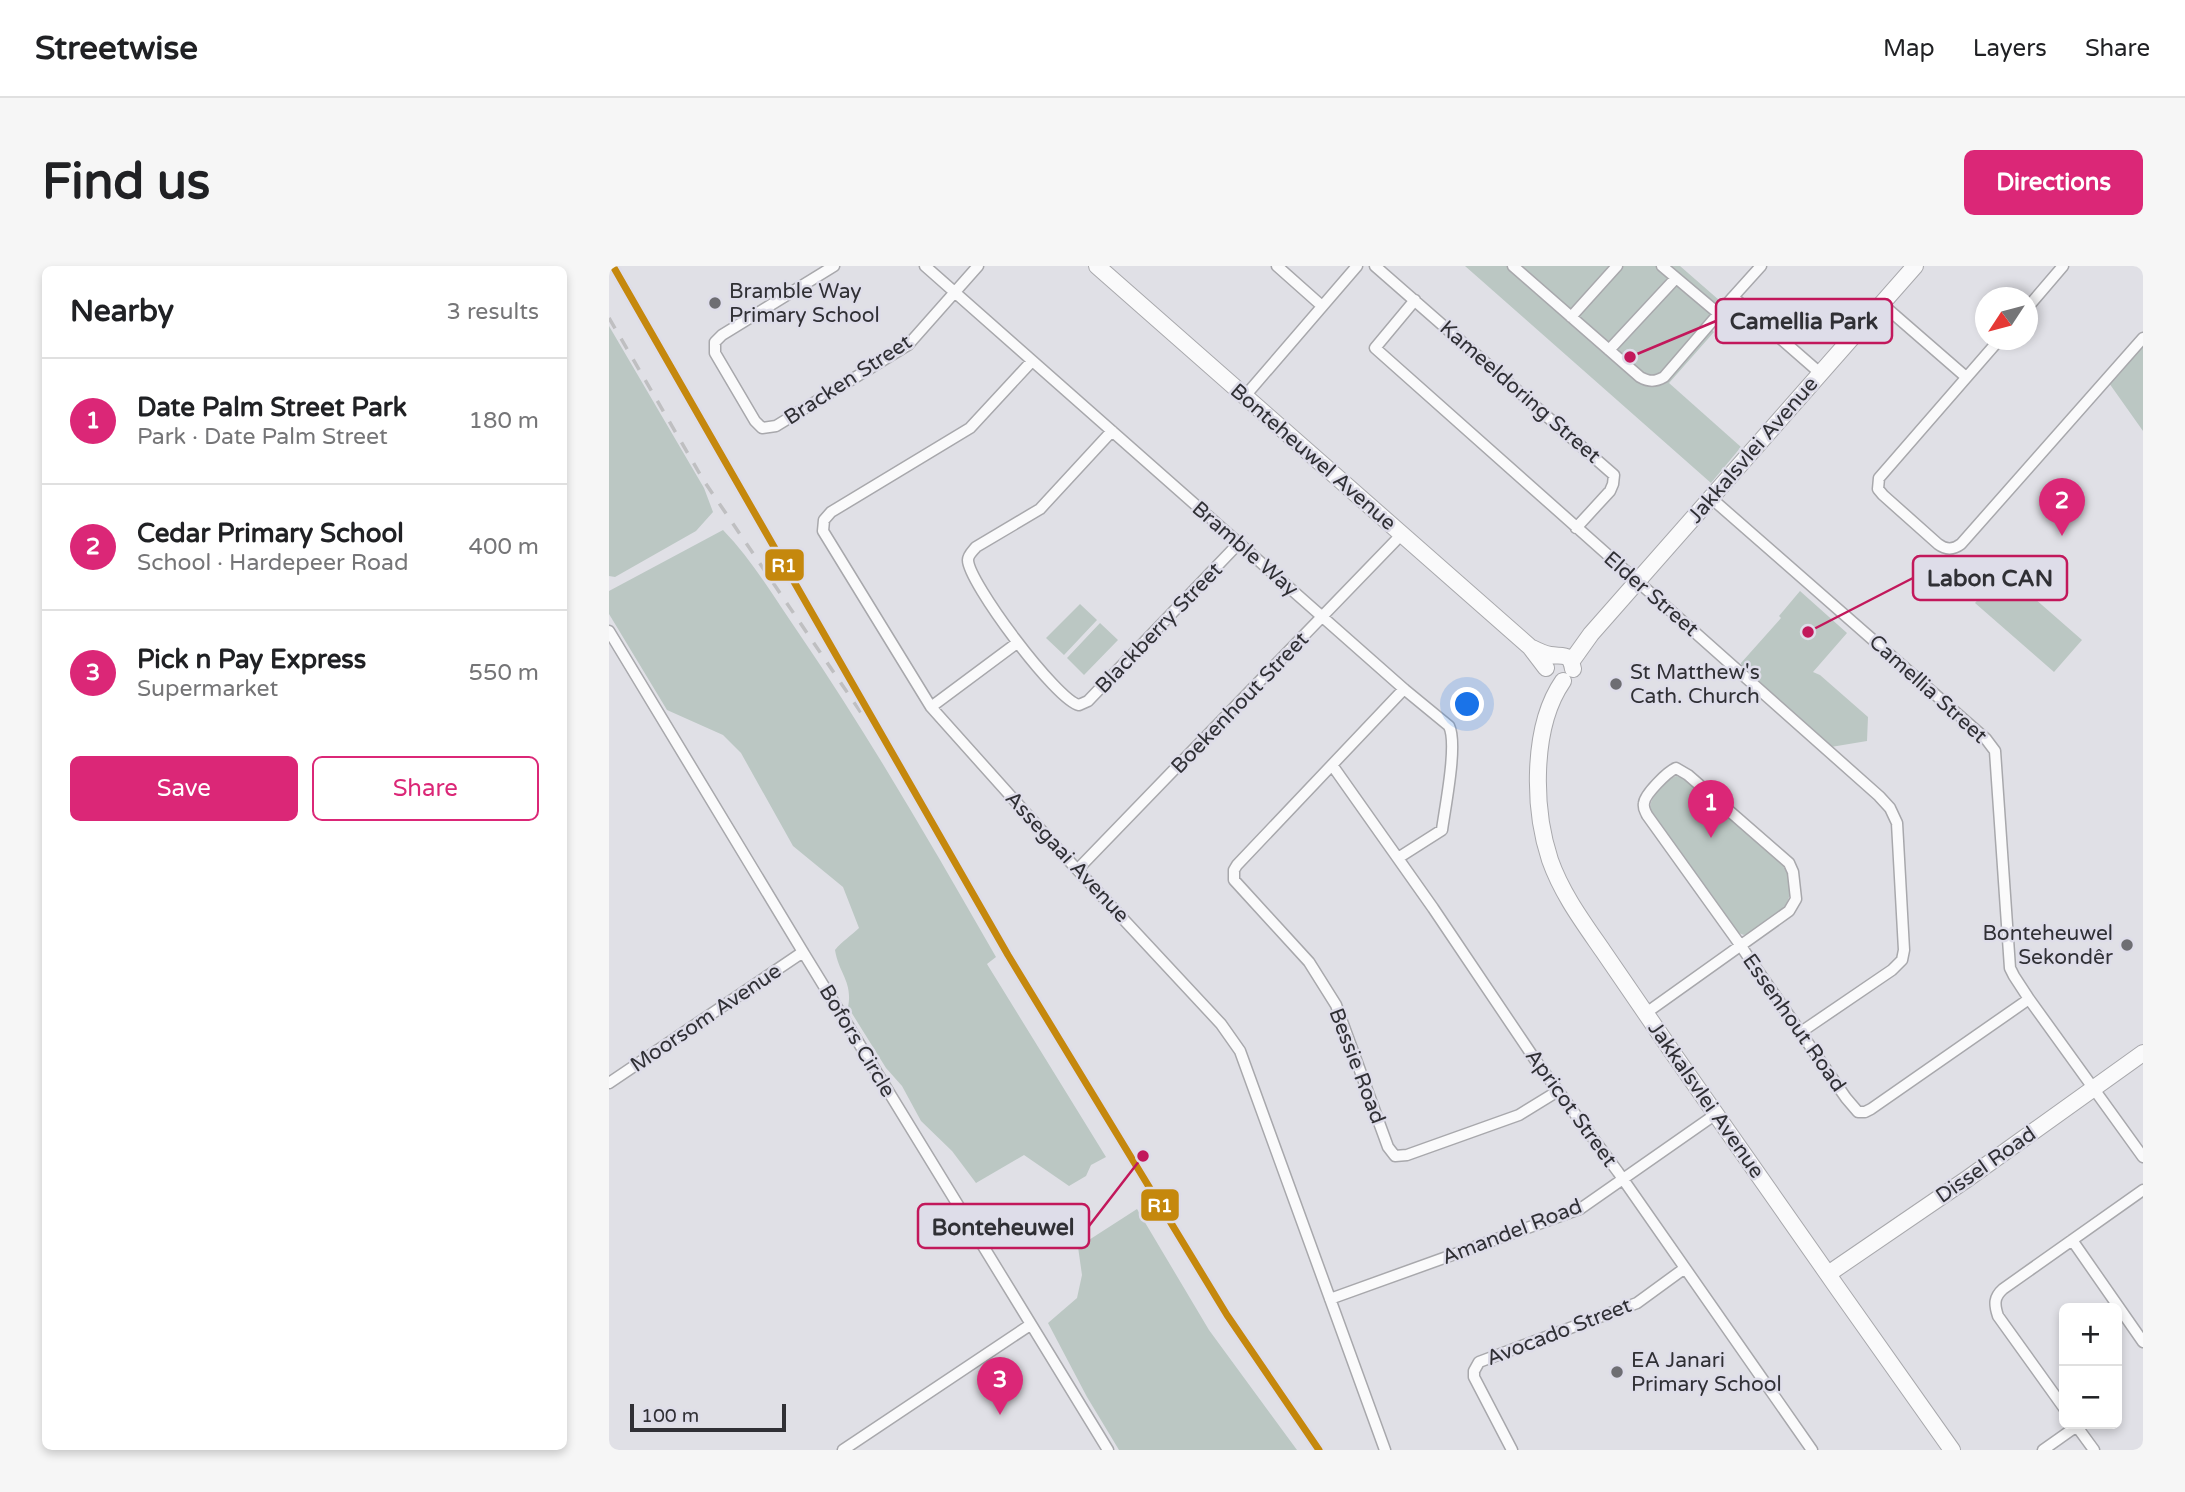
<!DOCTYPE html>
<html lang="en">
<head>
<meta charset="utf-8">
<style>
  body { margin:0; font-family:"Varela Round",sans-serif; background:#f6f6f6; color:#202124 }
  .controls { position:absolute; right:21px; bottom:21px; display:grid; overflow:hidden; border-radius:10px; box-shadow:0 4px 10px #0003 }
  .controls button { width:63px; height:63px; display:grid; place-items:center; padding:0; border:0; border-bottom:2px solid #e0e0e0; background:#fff; color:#202124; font:35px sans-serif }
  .compass { position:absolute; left:1366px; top:21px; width:63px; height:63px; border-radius:50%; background:#fff; box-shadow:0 4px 10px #0003; rotate:234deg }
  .scale { position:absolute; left:21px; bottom:18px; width:156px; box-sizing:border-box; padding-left:7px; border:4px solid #303035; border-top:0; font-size:19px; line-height:24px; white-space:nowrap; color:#303035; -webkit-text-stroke:5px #dedde9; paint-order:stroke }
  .you { position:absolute; left:859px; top:439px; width:24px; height:24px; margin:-18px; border:5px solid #fff; border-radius:50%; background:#1a73e8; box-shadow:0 0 0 10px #1a73e833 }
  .badge { display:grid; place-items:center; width:46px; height:46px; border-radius:50%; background:#db2777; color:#fff; font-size:23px; font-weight:700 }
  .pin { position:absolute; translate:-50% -58px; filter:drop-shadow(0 2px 4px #0008) }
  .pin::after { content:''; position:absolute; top:37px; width:24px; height:21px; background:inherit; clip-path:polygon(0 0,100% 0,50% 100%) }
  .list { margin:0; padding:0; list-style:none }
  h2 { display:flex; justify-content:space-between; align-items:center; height:91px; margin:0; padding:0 28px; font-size:30px }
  h2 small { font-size:23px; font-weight:400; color:#757577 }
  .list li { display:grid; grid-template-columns:46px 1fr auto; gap:21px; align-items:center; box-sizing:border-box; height:126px; padding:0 28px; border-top:2px solid #e0e0e0 }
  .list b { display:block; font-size:26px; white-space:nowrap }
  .list p { margin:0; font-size:23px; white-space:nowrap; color:#757577 }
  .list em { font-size:23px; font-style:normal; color:#757577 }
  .actions { display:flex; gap:14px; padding:21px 28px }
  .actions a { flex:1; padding:16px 0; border:2px solid #db2777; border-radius:10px; text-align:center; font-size:24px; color:#db2777 }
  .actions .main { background:#db2777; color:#fff }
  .map { position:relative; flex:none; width:1534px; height:1184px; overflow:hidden; border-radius:10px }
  header { display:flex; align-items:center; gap:42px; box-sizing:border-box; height:98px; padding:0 35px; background:#fff; border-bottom:2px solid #e0e0e0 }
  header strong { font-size:33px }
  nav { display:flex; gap:38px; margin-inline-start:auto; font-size:24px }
  .intro { display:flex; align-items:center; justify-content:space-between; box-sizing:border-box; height:168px; padding:0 42px }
  h1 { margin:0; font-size:49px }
  .button { padding:18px 32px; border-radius:10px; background:#db2777; color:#fff; font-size:24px; font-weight:700 }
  main { display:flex; gap:42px; padding:0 42px }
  aside { flex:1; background:#fff; border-radius:10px; box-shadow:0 4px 10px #0003 }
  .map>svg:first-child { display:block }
</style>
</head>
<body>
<header>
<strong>Streetwise</strong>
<nav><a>Map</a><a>Layers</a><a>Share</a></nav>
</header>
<div class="intro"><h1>Find us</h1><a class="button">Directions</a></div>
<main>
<aside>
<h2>Nearby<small>3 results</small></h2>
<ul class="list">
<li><span class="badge">1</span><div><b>Date Palm Street Park</b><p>Park · Date Palm Street</p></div><em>180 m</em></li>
<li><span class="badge">2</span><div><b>Cedar Primary School</b><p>School · Hardepeer Road</p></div><em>400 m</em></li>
<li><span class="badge">3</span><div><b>Pick n Pay Express</b><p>Supermarket</p></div><em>550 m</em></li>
</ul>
<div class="actions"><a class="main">Save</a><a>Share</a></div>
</aside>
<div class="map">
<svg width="1534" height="1184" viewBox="0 0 1534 1184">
  <rect width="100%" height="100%" fill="#e0e0e6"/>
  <path fill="#bbc7c3" d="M 856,0 L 1071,0 L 1118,41 L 1100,61 L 1105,66 L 1060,117 L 1132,181 L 1102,217 Z
    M 0,60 L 95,222 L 104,246 L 87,265 L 6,311 L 0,310 Z
    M 1534,77 L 1534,165 L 1500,117 Z
    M 114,264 C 145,296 168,336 193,372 C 263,475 325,583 387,691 L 378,698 L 497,891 L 482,899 L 477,910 L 460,920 L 415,889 L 367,917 L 343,885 L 312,855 L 293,820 L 277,802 L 239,741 C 244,716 230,708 226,684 C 233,675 242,670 250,662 L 234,621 L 184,580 L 132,487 L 114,469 L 58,444 L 0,348 L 0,325 Z
    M 1394,305 L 1473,374 L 1445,406 L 1366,337 Z
    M 1191,325 L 1238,367 L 1204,406 L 1211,409 L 1259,451 L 1258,475 L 1222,481 L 1133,402 L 1132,397 L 1172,352 L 1170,350 Z
    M 471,338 L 488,354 L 455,389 L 437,372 Z
    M 491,357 L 509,374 L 475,409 L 458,392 Z
    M 1067,510 L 1074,511 L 1173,598 C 1179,605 1180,610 1181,619 C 1183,646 1160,653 1140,667 L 1135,669 L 1127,666 L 1041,543 C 1041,530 1056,515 1067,510 Z
    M 528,943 L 600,1064 L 688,1184 L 510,1184 L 478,1131 L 439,1057 L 468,1032 L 473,1009 L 469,981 Z"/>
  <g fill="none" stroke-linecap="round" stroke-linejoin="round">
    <g stroke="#a8a8ac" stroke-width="13">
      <path id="street" d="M 225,0 L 113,69 L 106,76 L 106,87 L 146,155 L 153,162 L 167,160 L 299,79 L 369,0
        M 316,0 L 795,423 L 840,460 C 849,478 836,541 833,564 L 789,592
        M 668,0 L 713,40
        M 766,0 L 1005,209 L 1004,218 L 1001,225 L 967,262
        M 904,0 L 1031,111 C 1040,116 1046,116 1055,111 L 1124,31
        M 1053,0 L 1110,48
        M 1152,0 L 1124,31 L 1211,107
        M 806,34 L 766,82 L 1270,530 L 1281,542 L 1288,557 L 1295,684 L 1293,694 L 1283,704 L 1192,766
        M 1273,38 L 1357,111
        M 1419,41 L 1454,0
        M 962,51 L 1008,0
        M 1390,74 L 1270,212 L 1269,223 L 1274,229 L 1329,278 C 1337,284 1344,284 1352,278 L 1534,72
        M 1000,84 L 1067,12
        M 423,95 L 361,162 L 222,246 L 215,254 L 214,265 L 322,441 L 449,583 L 612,758 L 631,785 L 776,1184
        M 636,130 L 748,0
        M 503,165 L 431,243 L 367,281 C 364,285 359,289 359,294 C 359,316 448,435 470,439 L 479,435 L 630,277
        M 1102,232 L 1377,473 L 1386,485 L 1401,702 L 1405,710 L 1420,733 L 1534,891
        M 0,365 L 194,686 L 499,1184
        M 795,423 L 628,599 L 625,604 L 625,614 L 700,696 L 727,739 L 779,881 L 786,890 L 798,889 L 910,849 L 949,825
        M 322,441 L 408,377
        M 723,499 L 824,642 L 927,795 L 1009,906 L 1203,1184
        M 469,603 L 792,269
        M 1037,747 L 1180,645 L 1187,633 L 1184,606 L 1180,597 L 1079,509 L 1067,502 C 1058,506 1036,528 1035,537 C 1034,543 1036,544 1038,549 L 1132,680 L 1138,689 L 1237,832 L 1249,846 L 1256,846 L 1262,843 L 1420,733
        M 0,817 L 194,686
        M 1463,974 L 1534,1076
        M 721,1033 L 971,943 L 1107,848
        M 1455,1142 L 1389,1050 C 1385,1038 1385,1031 1394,1023 L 1534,924
        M 1466,1158 L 1485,1184
        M 234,1184 L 421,1059
        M 903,1184 L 865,1111 L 865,1105 L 870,1096 L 1028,1037 L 1076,1002
        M 1434,1184 L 1468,1160"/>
    </g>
    <g stroke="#a8a8ac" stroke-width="18">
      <path id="secondary" d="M 488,0 L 921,381 L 937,402
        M 923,382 C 929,385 935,388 941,389 C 954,391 961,386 964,403
        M 962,396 L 982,368 L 1306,0
        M 954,415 C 922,461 924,543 941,594 C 953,628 974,656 994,685 C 1018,720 1042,755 1066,790 C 1158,922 1250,1053 1343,1184
        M 1219,1008 L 1358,913 L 1534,787"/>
    </g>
    <use href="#street" stroke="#fafafb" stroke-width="10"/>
    <use href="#secondary" stroke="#fafafb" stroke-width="16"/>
    <path stroke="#bfbfc1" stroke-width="3.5" stroke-dasharray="12 12" stroke-linecap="butt" d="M 0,52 L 95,215 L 257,454"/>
    <g stroke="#dedde9" stroke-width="12">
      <path id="rail-1" d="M 4,0 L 399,689 L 618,1049 L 710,1184"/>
    </g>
    <use href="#rail-1" stroke="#c5880d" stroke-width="7"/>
  </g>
  <g fill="#6e6e73" stroke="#dedde9" stroke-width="2.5">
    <circle cx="106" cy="37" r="7"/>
    <circle cx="1007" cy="418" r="7"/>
    <circle cx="1518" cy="679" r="7"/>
    <circle cx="1008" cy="1106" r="7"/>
  </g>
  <g text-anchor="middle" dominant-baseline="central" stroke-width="5" stroke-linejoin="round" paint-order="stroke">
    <g font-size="21" fill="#303035" stroke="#dedde9" text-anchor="start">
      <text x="120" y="25">Bramble Way<tspan x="120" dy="24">Primary School</tspan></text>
      <text x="1021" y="406">St Matthew's<tspan x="1021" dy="24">Cath. Church</tspan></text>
      <text x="1504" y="667" text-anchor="end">Bonteheuwel<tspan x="1504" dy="24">Sekondêr</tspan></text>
      <text x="1022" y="1094">EA Janari<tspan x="1022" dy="24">Primary School</tspan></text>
    </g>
    <g font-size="21" fill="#303035" stroke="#dedde9">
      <text transform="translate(239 114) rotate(-33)">Bracken Street</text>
      <text transform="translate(911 126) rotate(41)">Kameeldoring Street</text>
      <text transform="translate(1144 184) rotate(-49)">Jakkalsvlei Avenue</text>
      <text transform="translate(704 191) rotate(41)">Bonteheuwel Avenue</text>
      <text transform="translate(636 283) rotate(41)">Bramble Way</text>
      <text transform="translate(1042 328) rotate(41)">Elder Street</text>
      <text transform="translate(550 362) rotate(-46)">Blackberry Street</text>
      <text transform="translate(1319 423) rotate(42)">Camellia Street</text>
      <text transform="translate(631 437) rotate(-46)">Boekenhout Street</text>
      <text transform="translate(458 591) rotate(47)">Assegaai Avenue</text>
      <text transform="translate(97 752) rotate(-34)">Moorsom Avenue</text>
      <text transform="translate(1185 757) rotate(55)">Essenhout Road</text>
      <text transform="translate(248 775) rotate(59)">Bofors Circle</text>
      <text transform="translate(748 800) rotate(69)">Bessie Road</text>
      <text transform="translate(1097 834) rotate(55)">Jakkalsvlei Avenue</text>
      <text transform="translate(962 842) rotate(54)">Apricot Street</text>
      <text transform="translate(1377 899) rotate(-35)">Dissel Road</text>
      <text transform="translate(903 966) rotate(-21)">Amandel Road</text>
      <text transform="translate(950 1066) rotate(-21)">Avocado Street</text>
    </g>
  </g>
  <path fill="none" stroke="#c2185b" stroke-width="2.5" d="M1021 91L1107 55M1199 366L1304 312M534 890L480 960"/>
  <g fill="#c2185b" stroke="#dedde9" stroke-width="2.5">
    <circle cx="1021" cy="91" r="7"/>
    <circle cx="1199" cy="366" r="7"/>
    <circle cx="534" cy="890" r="7"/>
  </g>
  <g fill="#dedde9" stroke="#c2185b" stroke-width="2.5">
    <rect x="1107" y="33" width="176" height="44" rx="7"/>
    <rect x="1304" y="290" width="154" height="44" rx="7"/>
    <rect x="309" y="938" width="171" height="44" rx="7"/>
  </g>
  <g font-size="23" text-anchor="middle" font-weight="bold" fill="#303035">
    <text x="1195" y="63">Camellia Park</text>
    <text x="1381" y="320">Labon CAN</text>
    <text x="394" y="969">Bonteheuwel</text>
  </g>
  <g stroke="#dedde9" stroke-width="2.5">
    <rect x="155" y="282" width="41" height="34" rx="7" fill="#c5880d"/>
    <rect x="531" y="922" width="40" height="34" rx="7" fill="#c5880d"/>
  </g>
  <g font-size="19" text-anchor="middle" font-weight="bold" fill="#fff">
    <text x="175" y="306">R1</text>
    <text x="551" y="946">R1</text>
  </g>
</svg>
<div class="controls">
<button>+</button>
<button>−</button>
</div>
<svg class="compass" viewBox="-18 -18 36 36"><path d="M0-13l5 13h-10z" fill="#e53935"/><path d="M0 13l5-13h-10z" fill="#757577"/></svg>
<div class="scale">100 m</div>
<div class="you"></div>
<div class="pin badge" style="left:1102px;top:572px">1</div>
<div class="pin badge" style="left:1453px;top:270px">2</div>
<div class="pin badge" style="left:391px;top:1149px">3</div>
</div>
</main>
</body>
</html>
